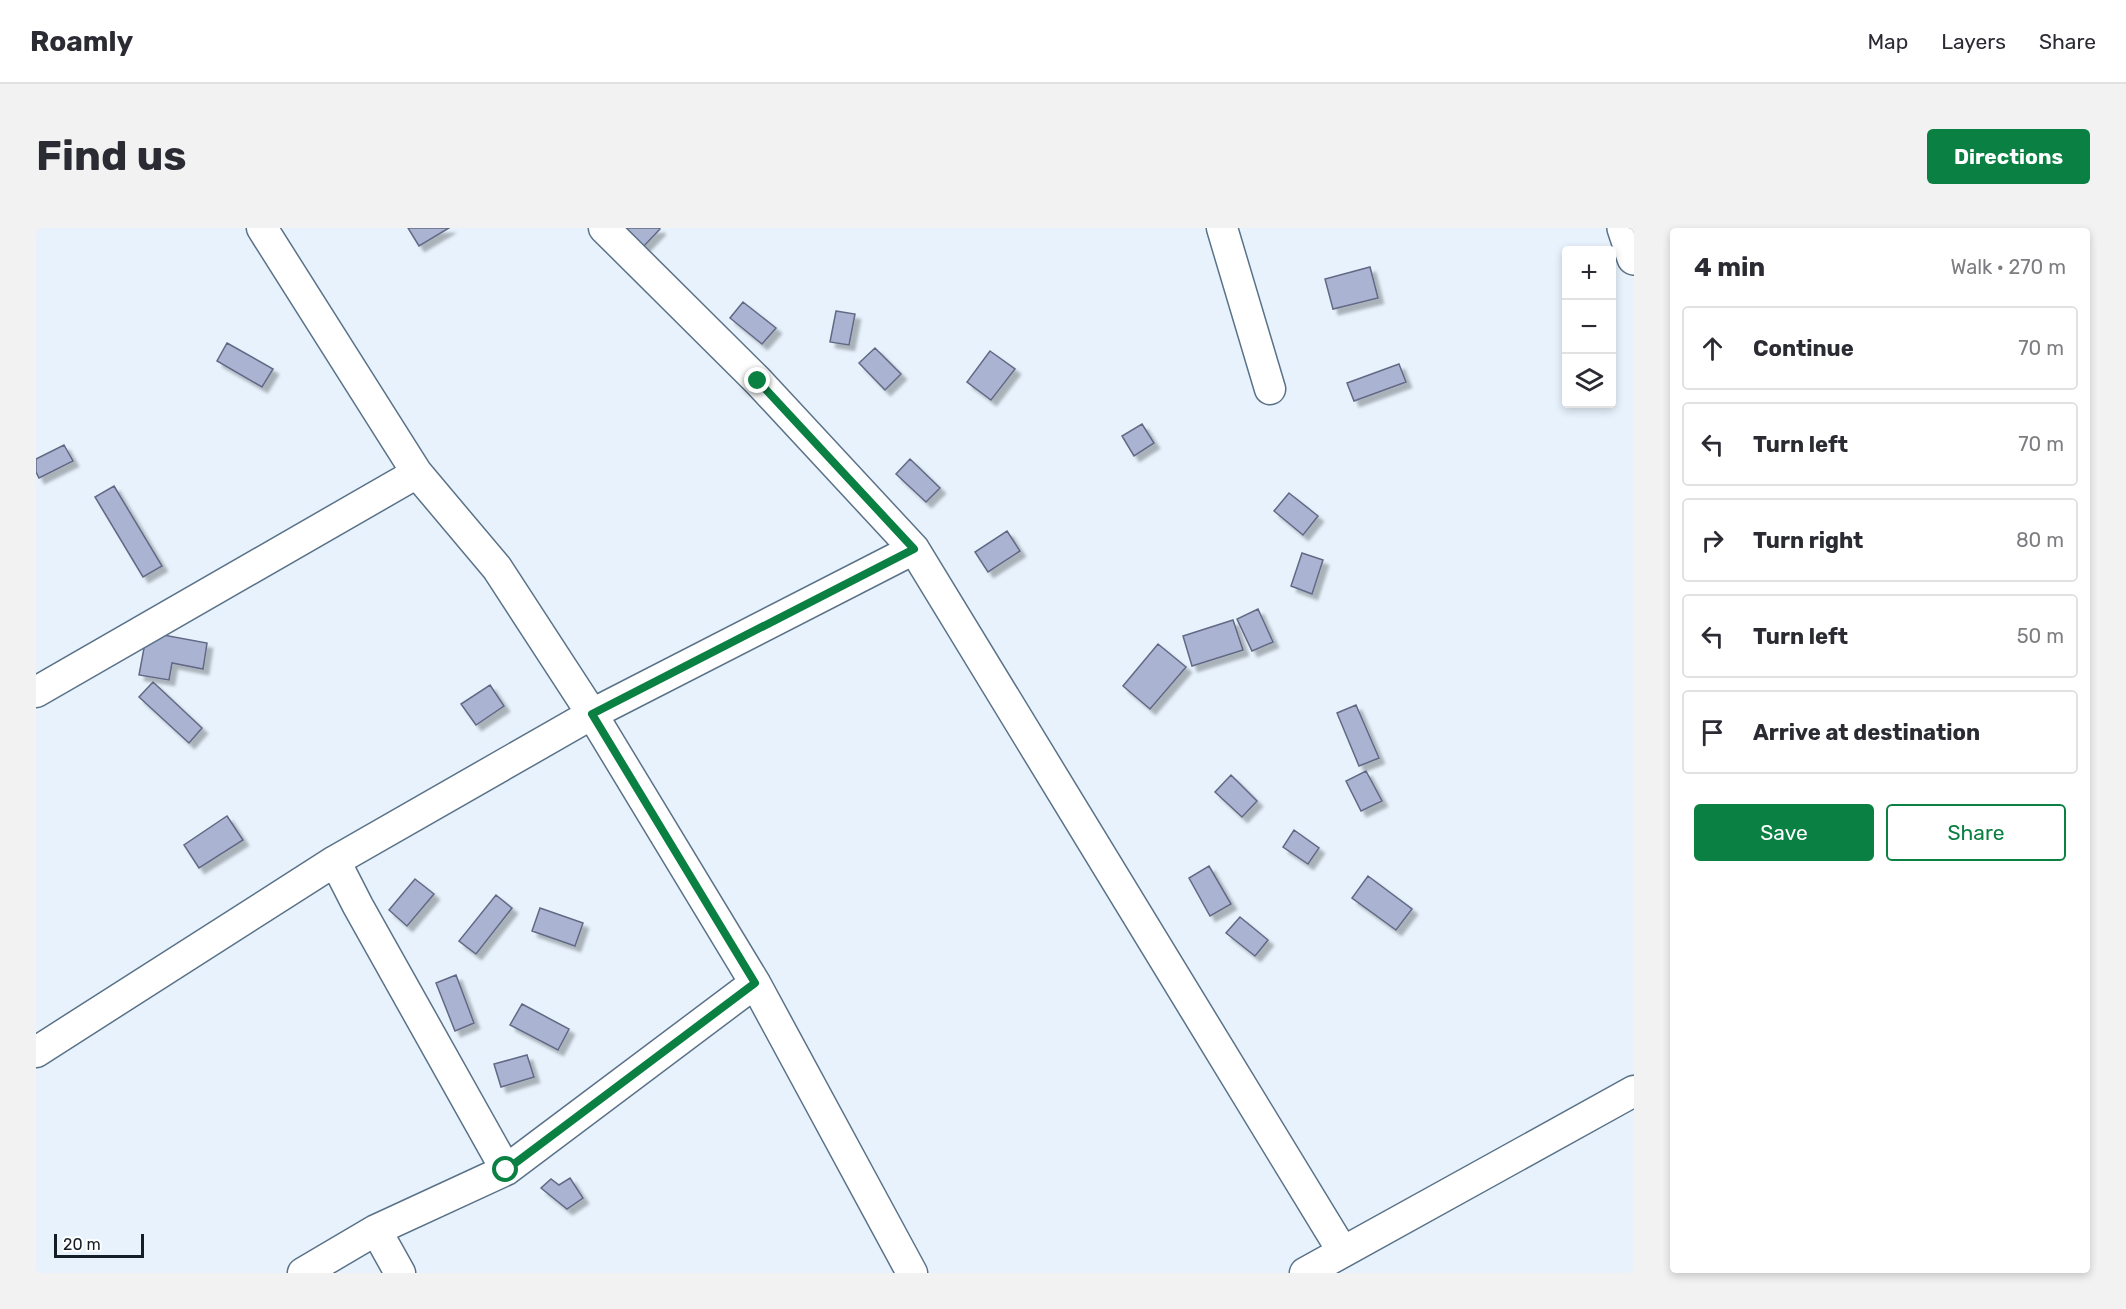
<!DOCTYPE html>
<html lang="en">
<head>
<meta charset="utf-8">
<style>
  body { margin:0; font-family:Rubik,sans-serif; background:#f2f2f3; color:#2b2b33 }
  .controls { position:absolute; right:18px; top:18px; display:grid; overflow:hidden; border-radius:6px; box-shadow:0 3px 9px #0003 }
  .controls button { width:54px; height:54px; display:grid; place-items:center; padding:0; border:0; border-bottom:2px solid #e1e1e2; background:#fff; color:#2b2b33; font:30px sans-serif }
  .scale { position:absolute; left:18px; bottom:15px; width:90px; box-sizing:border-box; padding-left:6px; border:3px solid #141e26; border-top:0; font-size:16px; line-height:21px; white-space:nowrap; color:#141e26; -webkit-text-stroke:4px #fff; paint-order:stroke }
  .stop { position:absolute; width:18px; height:18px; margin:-14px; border:4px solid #0b8043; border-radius:50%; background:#fff }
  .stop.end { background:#0b8043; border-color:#fff; box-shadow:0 2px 6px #0008 }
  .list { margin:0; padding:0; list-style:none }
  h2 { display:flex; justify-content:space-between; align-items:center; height:78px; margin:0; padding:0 24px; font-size:26px }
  h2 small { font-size:20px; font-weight:400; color:#7c7c81 }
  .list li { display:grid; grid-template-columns:39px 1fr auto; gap:18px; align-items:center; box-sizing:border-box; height:84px; margin:0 12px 12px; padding:0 12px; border:2px solid #e1e1e2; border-radius:6px }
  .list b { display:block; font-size:22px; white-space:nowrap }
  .list em { font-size:20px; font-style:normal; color:#7c7c81 }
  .actions { display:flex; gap:12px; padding:18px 24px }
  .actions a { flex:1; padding:14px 0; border:2px solid #0b8043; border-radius:6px; text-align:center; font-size:21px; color:#0b8043 }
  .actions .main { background:#0b8043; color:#fff }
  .icon { flex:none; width:33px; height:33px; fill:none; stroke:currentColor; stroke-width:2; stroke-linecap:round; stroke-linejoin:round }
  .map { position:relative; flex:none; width:1598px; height:1045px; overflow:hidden; border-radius:6px }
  header { display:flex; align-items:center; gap:36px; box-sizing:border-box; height:84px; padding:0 30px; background:#fff; border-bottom:2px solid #e1e1e2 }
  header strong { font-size:28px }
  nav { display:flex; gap:33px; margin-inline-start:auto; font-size:21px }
  .intro { display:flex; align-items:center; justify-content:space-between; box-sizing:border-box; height:144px; padding:0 36px }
  h1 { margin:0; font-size:42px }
  .button { padding:15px 27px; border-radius:6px; background:#0b8043; color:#fff; font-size:21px; font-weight:700 }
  main { display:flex; gap:36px; padding:0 36px }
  aside { flex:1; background:#fff; border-radius:6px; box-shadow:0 3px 9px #0003 }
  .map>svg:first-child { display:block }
</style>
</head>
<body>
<header>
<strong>Roamly</strong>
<nav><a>Map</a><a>Layers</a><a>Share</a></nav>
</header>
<div class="intro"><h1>Find us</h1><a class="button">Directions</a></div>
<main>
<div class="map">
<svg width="1598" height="1045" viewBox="0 0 1598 1045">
  <defs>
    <filter id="shadow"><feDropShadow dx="5.5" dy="5.5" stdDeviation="1.5" flood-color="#0004"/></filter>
  </defs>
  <rect width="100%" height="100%" fill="#e7f2fc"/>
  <path fill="#abb3d2" stroke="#626985" stroke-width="1.5" filter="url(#shadow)" d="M 372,0 L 413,0 L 383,18 Z
    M 586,0 L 623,0 L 624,1 L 607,19 Z
    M 1334,39 L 1342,70 L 1297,81 L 1289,51 Z
    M 707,74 L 740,100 L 726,116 L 694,90 Z
    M 800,83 L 819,86 L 813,117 L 794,114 Z
    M 191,115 L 237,141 L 226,159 L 181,133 Z
    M 839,120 L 865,146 L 849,162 L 823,135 Z
    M 954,123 L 979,141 L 955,172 L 931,154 Z
    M 1363,136 L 1370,154 L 1318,173 L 1311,155 Z
    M 1106,196 L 1118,215 L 1098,228 L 1086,208 Z
    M 28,217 L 37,233 L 3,250 L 0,244 L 0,231 Z
    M 874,231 L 904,260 L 890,274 L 860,246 Z
    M 78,258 L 126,338 L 107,349 L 59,269 Z
    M 1253,265 L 1282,288 L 1267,307 L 1238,283 Z
    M 971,303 L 984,323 L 952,344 L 939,324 Z
    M 1266,325 L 1287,332 L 1276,366 L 1255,358 Z
    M 1222,381 L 1237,414 L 1216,423 L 1201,391 Z
    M 1197,392 L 1207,422 L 1156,438 L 1147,408 Z
    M 111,404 L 171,415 L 167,441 L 136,435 L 133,452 L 103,447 Z
    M 1122,416 L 1150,439 L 1114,481 L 1087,458 Z
    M 117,454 L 166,500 L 153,515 L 103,469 Z
    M 454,457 L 468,478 L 440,497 L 425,476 Z
    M 1320,477 L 1343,530 L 1323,538 L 1301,485 Z
    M 1330,543 L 1346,573 L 1325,583 L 1310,553 Z
    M 1195,547 L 1221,573 L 1206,589 L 1179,564 Z
    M 191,588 L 207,612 L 163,640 L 148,617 Z
    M 1258,602 L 1283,620 L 1272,636 L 1247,619 Z
    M 1173,638 L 1195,676 L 1174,688 L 1153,650 Z
    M 1332,648 L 1376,681 L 1360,702 L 1316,670 Z
    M 379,651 L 398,666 L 371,698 L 353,682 Z
    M 460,667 L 476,680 L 440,726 L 423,713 Z
    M 504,680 L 547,695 L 539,718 L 496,703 Z
    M 1204,689 L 1232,712 L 1219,728 L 1190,705 Z
    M 420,747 L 438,795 L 419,803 L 400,755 Z
    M 486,776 L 533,801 L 522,822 L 474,797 Z
    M 491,827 L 498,849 L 465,859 L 458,836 Z
    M 534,950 L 547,970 L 531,981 L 505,960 L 515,951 L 523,957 Z"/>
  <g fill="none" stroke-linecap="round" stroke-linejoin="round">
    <g stroke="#5a7288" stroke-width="33">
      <path id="minor" d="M 226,0 L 381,245 L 461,340 L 556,486 L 719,755 L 876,1045
        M 568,0 L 722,153 L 878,321 L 1307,1024
        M 1186,0 L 1234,161
        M 0,464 L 381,245
        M 299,633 L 322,678 L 470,942
        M 0,824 L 299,633 L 556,486 L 878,321
        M 340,1002 L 364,1045
        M 267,1045 L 340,1002 L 470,942 L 719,755
        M 1269,1045 L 1598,863"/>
    </g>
    <g stroke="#5a7288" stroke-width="36">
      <path id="tertiary" d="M 1588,0 L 1598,30"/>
    </g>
    <use href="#minor" stroke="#fff" stroke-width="30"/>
    <use href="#tertiary" stroke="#fff" stroke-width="33"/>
  </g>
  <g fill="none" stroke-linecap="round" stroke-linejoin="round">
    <path stroke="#0b8043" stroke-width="8" d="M 470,942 L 719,755 L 556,486 L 878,321 L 722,153"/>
  </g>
</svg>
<div class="controls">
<button>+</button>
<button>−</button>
<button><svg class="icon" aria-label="layers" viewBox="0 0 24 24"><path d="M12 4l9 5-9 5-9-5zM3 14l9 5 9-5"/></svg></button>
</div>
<div class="scale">20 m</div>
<div class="stop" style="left:470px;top:942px"></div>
<div class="stop end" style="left:722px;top:153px"></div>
</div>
<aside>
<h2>4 min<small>Walk · 270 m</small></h2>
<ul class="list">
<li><svg class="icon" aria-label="ahead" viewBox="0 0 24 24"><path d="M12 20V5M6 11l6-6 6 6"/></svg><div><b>Continue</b></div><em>70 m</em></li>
<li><svg class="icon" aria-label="left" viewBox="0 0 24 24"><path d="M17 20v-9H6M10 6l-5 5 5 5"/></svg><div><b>Turn left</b></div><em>70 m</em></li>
<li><svg class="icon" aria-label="right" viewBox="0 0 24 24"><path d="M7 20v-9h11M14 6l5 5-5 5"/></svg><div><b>Turn right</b></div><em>80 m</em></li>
<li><svg class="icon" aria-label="left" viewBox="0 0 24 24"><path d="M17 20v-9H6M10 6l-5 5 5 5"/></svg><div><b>Turn left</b></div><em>50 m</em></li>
<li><svg class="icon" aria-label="arrive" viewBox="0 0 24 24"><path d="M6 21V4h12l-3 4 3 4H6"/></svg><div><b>Arrive at destination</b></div></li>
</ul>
<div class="actions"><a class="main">Save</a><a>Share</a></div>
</aside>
</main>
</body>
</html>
